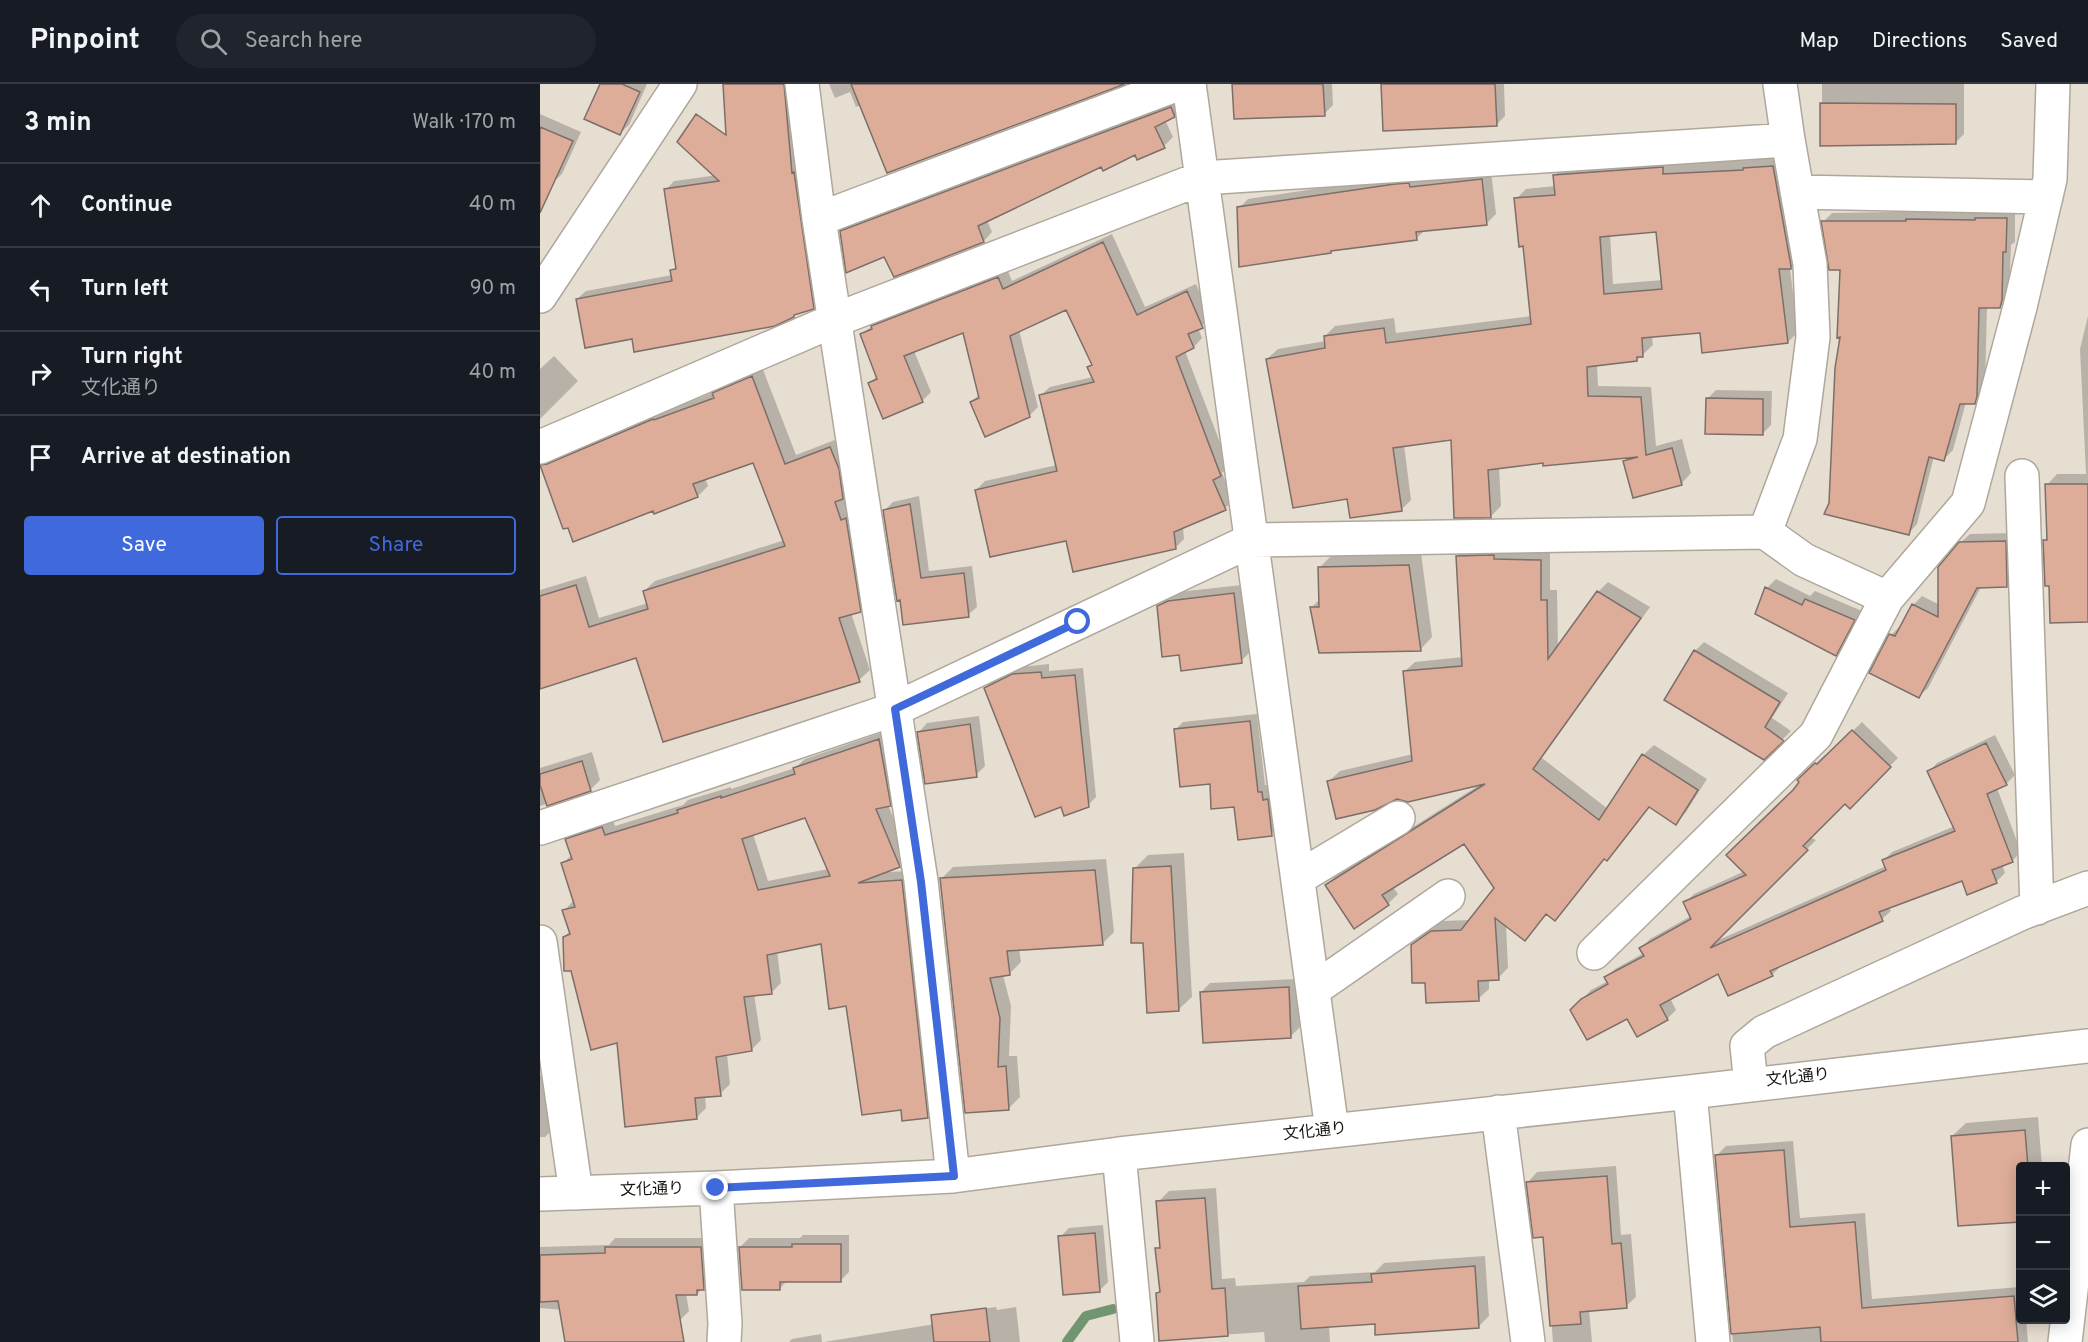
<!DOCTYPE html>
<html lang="en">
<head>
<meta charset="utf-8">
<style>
  body { margin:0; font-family:Overpass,"Noto Sans JP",sans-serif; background:#20242c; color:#f1f3f6 }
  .controls { position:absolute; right:18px; bottom:18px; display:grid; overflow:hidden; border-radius:6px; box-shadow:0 3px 15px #0003 }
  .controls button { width:54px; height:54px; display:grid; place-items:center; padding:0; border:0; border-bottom:2px solid #363941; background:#171b24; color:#f1f3f6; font:30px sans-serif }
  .stop { position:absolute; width:18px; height:18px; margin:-14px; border:4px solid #406adb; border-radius:50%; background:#fff }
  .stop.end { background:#406adb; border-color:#fff; box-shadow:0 2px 6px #0008 }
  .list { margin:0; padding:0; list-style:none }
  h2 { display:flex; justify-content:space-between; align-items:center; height:78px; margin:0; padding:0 24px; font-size:26px }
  h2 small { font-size:20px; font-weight:400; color:#9ea1a6 }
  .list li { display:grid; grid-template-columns:39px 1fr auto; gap:18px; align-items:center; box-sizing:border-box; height:84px; padding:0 24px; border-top:2px solid #363941 }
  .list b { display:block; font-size:22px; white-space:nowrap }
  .list p { margin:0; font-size:20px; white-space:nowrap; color:#9ea1a6 }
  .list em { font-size:20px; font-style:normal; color:#9ea1a6 }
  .actions { display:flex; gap:12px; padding:18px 24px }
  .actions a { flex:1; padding:14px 0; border:2px solid #406adb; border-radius:6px; text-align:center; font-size:21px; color:#406adb }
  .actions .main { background:#406adb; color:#fff }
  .icon { flex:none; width:33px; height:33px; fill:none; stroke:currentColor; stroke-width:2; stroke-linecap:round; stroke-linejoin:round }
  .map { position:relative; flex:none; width:1548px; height:1258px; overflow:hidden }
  header { display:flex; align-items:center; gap:36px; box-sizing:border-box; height:84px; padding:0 30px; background:#171b24; border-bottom:2px solid #363941 }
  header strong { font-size:28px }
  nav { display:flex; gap:33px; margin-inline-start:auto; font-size:21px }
  .search { width:420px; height:54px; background:#20242c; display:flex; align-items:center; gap:15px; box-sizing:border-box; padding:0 21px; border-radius:33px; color:#9ea1a6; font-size:22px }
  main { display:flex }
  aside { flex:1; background:#171b24 }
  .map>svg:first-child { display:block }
</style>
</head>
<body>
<header>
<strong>Pinpoint</strong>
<div class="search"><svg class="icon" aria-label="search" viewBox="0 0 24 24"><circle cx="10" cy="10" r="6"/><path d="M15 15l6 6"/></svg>Search here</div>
<nav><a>Map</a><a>Directions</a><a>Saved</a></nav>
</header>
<main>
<aside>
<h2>3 min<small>Walk · 170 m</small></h2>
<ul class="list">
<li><svg class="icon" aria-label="ahead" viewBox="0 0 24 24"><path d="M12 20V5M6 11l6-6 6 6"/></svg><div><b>Continue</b></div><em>40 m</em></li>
<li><svg class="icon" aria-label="left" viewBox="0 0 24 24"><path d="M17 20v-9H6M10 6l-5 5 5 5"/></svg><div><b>Turn left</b></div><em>90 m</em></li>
<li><svg class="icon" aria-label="right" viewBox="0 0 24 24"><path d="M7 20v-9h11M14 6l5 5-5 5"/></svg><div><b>Turn right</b><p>文化通り</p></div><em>40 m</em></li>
<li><svg class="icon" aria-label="arrive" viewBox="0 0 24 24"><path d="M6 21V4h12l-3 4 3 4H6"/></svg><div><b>Arrive at destination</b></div></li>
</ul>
<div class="actions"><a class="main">Save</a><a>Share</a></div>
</aside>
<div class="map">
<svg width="1548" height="1258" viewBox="0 0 1548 1258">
  <rect width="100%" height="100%" fill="#e7ded2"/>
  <path fill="#0003" fill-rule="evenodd" d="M 62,0 L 107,0 L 89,41 L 80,49 Z
    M 184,0 L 252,0 L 282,215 L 273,223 L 257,228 L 253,232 L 94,254 L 37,215 L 46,207 L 132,191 L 132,187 L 137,181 L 126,106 L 134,97 L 178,91 L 192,126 Z
    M 289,0 L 580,0 L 321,21 L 316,23 L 310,8 L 295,14 Z
    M 694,0 L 792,0 L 793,21 L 784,30 Z
    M 843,0 L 964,0 L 965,32 L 956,41 Z
    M 1282,0 L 1424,0 L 1424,50 L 1415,59 L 1282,60 Z
    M 639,15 L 643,23 L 634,32 L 625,36 L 633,53 L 624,62 L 561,81 L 447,136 L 452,148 L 444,157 L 345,171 L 301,148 L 310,139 Z
    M 0,30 L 41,48 L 22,90 L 13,98 L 0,93 Z
    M 1243,72 L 1261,174 L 1250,185 L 1258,248 L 1248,258 L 1161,247 L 1112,252 L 1113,261 L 1097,276 L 1057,280 L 1058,302 L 1111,303 L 1116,362 L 1142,355 L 1151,389 L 1141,400 L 1085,378 L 1090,373 L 1004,377 L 959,383 L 961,422 L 951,432 L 912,355 L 864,361 L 871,416 L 861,426 L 808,413 L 727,275 L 738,265 L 786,257 L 785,252 L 795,242 L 854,234 L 856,249 L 991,232 L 985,161 L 976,115 L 986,105 L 1015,102 L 1014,92 L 1025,81 L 1132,73 L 1133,80 L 1213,76 ZM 1118,146 L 1123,196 L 1073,200 L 1070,150 Z
    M 951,87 L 956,130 L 947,139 L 885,146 L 876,155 L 793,165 L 791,167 L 699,124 L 708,115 L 806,100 Z
    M 1475,126 L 1475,158 L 1471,161 L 1469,214 L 1460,223 L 1447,223 L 1445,302 L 1443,309 L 1434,318 L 1426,318 L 1413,366 L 1404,375 L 1394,372 L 1377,440 L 1369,449 L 1291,419 L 1302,252 L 1301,185 L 1283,138 L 1292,129 Z
    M 572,150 L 605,223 L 656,200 L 671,234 L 658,244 L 662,254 L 654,263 L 645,267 L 689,382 L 682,389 L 694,416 L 685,424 L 643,443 L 644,455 L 635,464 L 528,456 L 436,406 L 445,397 L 517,381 L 501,311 L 510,303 L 553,293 L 549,283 L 553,280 L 527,224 L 479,246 L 498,323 L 489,332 L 431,318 L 440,310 L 424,247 L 374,267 L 391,308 L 382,317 L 330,299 L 338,291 L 322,250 L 342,234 L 467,185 L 472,197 Z
    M 1548,232 L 1548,536 L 1510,501 L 1504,457 L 1509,452 L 1507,401 L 1517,390 L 1546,390 L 1540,265 Z
    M 14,272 L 38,297 L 0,335 L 0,285 Z
    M 222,283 L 256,371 L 300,354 L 330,516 L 320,526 L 311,529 L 330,586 L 319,596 L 97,572 L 0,603 L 0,506 L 46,492 L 59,534 L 108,519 L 104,507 L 115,497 L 245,456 L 214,377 L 165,394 L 168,402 L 158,412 L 114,425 L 1,382 L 11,372 L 175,308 L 184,300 Z
    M 1176,306 L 1232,307 L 1231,341 L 1222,350 L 1167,315 Z
    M 379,412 L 389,487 L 432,482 L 437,523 L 428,531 L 364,539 L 344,427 L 353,418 Z
    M 1474,449 L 1475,493 L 1466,502 L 1441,503 L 1388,604 L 1379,612 L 1351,551 L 1360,542 L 1362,543 L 1373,521 L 1382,512 L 1400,521 L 1420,459 L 1430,450 Z
    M 928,462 L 1010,466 L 1010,506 L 1017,506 L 1018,564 L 1058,508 L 1068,498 L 1110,523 L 1002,674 L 1068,725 L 1103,671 L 1114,661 L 1167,695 L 1146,728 L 1136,739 L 1110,722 L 1077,765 L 1067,775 L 1065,774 L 1015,835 L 1008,829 L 985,855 L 966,840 L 968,884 L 958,894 L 949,895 L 949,905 L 938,915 L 887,897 L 872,862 L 883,851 L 903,837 L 931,836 L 956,804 L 925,758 L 853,803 L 858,810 L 848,820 L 786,801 L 797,791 L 941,700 L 789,697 L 800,687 L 873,670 L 864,588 L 875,578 L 923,573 L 918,472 Z
    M 881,469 L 892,553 L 880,566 L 772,523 L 780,515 L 780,483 L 792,471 Z
    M 1236,495 L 1270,512 L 1275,507 L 1322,527 L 1305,561 L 1296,570 L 1217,529 L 1227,504 Z
    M 702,501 L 710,568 L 701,577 L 640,569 L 619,522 L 628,513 L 638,508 Z
    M 1164,558 L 1248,609 L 1232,634 L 1251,647 L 1224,674 L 1155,567 Z
    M 509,580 L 509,587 L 543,584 L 556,713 L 548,721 L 446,604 L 454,596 L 481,583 Z
    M 717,630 L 725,701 L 729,701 L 739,743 L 731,750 L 696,722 L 671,698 L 636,645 L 643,638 Z
    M 439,632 L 445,682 L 436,691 L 379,648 L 387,639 Z
    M 1322,638 L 1358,674 L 1309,722 L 1305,718 L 1270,753 L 1276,756 L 1174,858 L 1346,782 L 1344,776 L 1352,768 L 1415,742 L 1389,688 L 1397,679 L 1455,651 L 1475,691 L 1466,700 L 1457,704 L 1481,768 L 1472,777 L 1462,780 L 1465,789 L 1456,798 L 1423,796 L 1349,823 L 1351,827 L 1342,835 L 1241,882 L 1232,891 L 1179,888 L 1130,914 L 1136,926 L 1127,935 L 1088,933 L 1032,926 L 1051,906 L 1068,897 L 1066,893 L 1075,885 L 1104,869 L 1101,864 L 1110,855 L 1151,832 L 1145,819 L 1154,810 L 1205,787 L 1268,687 L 1285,671 L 1287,672 Z
    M 349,646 L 360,711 L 348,721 L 369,772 L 359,782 L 344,788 L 372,787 L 397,1022 L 387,1032 L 362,1024 L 308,921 L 282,859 L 237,867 L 241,899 L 231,909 L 214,910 L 221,956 L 211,966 L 187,970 L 190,1000 L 180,1010 L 165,1012 L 166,1024 L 156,1034 L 78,958 L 24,853 L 30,847 L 24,827 L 34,816 L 23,780 L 32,770 L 27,756 L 37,746 L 72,734 L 75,742 L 143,721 L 148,716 L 191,703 L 191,705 L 255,684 L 265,675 ZM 266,732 L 288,785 L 228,797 L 213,750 Z
    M 52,668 L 60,696 L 50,706 L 0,722 L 0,684 Z
    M 644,769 L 652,913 L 638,926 L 595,784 L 608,771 Z
    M 566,775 L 574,848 L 562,860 L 479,865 L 481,878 L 469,890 L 463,891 L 471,922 L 469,972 L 477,972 L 480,1013 L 468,1025 L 401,795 L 413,783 Z
    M 757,895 L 760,943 L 751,952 L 661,908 L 670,899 Z
    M 0,991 L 10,991 L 14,1044 L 5,1053 L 0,1053 Z
    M 1498,1033 L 1502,1082 L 1480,1082 L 1480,1136 L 1419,1141 L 1412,1052 L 1426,1039 Z
    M 1253,1057 L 1260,1134 L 1325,1129 L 1332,1215 L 1480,1203 L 1480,1236 L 1486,1236 L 1488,1258 L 1193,1258 L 1176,1072 L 1186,1062 Z
    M 1076,1082 L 1081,1151 L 1091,1150 L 1096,1213 L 1086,1222 L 1049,1226 L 1052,1258 L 1013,1258 L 1005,1151 L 988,1098 L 997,1088 Z
    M 676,1104 L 682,1195 L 695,1194 L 696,1202 L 764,1198 L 770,1192 L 835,1188 L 844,1179 L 945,1172 L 949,1232 L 938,1243 L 836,1238 L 789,1242 L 790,1258 L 725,1258 L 724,1248 L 621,1255 L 618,1209 L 621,1206 L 617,1165 L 621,1161 L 618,1118 L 629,1107 Z
    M 563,1141 L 568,1198 L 559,1207 L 520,1153 L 529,1144 Z
    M 263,1151 L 309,1151 L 309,1188 L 300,1197 L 247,1197 L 239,1205 L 200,1163 L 209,1154 L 260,1154 Z
    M 75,1154 L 170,1154 L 172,1196 L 157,1210 L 146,1210 L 149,1227 L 140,1236 L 0,1224 L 0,1163 L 69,1161 Z
    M 456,1223 L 457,1226 L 476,1223 L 480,1258 L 284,1258 L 395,1240 L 403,1231 Z
    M 281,1250 L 282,1258 L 249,1258 L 252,1255 Z"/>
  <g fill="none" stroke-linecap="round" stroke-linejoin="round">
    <path stroke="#719471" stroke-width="10" d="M 527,1258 L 546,1232 L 573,1225"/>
  </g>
  <path fill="#dead9a" stroke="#7c6e68" stroke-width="1.5" fill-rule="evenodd" d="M 60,0 L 82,0 L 100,8 L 80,51 L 44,35 Z
    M 183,0 L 244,0 L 252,89 L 254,88 L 274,225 L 254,231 L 254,233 L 235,242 L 94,268 L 92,255 L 45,264 L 36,215 L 132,197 L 130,186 L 136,185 L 124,105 L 179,97 L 137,58 L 156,30 L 186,51 Z
    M 311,0 L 585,0 L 347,89 Z
    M 692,0 L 783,0 L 785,32 L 694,35 Z
    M 841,0 L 955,0 L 957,42 L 843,47 Z
    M 1280,19 L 1416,20 L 1416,60 L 1280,62 Z
    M 631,23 L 635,33 L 615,43 L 625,64 L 597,76 L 595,71 L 563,87 L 561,83 L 438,142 L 444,158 L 354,193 L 344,173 L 306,189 L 300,147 Z
    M 0,43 L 33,57 L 0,129 Z
    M 1233,82 L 1251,182 L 1251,185 L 1239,185 L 1248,259 L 1162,269 L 1160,249 L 1102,254 L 1103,273 L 1097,273 L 1097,277 L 1047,283 L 1048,312 L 1101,313 L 1106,371 L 1132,364 L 1142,401 L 1093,414 L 1083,377 L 1098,373 L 1003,382 L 1003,379 L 948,386 L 951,434 L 914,434 L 911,356 L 853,364 L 862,427 L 810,434 L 807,415 L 753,424 L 726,275 L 785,264 L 784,252 L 844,244 L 846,259 L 991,240 L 983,162 L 979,163 L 974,114 L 1015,111 L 1013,91 L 1123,83 L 1123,90 L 1203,86 L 1203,84 ZM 1116,148 L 1122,205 L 1064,210 L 1060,153 Z
    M 942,95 L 947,141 L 876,148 L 877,156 L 791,167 L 791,169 L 699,183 L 697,123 L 855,100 L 869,99 L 870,103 Z
    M 1435,134 L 1467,134 L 1466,168 L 1463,168 L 1462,216 L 1460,224 L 1439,224 L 1437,312 L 1435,320 L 1420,320 L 1404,377 L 1389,373 L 1369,451 L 1284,430 L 1289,419 L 1295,284 L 1300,253 L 1297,254 L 1300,186 L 1289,186 L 1281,137 L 1366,137 L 1366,135 L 1435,136 Z
    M 563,158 L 597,231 L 647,207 L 663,244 L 648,250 L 654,264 L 636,273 L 681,392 L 673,396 L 686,426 L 634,448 L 636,465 L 533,488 L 526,457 L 450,473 L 435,406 L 517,387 L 499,311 L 554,298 L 547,283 L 552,281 L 526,226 L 470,252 L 490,333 L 445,353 L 430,318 L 439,314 L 423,249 L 364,272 L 383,318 L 343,335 L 328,299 L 337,295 L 320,250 L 332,245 L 331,242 L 458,193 L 463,205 Z
    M 212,292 L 245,380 L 290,363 L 299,385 L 303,415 L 295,418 L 301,436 L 306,434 L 321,528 L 299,534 L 320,598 L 123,658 L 96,574 L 0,605 L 0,512 L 36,501 L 49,543 L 108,525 L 103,507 L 245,462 L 213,379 L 153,400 L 158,413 L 114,430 L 113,427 L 33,458 L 28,444 L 23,445 L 0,381 L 7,380 L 113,335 L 114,336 L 174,314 L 172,309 Z
    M 1166,314 L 1223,315 L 1223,351 L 1165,350 Z
    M 1505,400 L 1548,400 L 1548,538 L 1510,539 L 1509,502 L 1505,502 L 1503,456 L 1507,456 Z
    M 370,420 L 381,494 L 424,489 L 429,533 L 363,541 L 360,516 L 357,517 L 343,426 Z
    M 1466,457 L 1467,503 L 1437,504 L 1379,614 L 1329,589 L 1349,550 L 1355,552 L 1372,520 L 1398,533 L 1398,483 L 1419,458 Z
    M 954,471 L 954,475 L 1001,476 L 1001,516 L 1007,516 L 1008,575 L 1057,507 L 1101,534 L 993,685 L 1059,736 L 1102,670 L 1158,706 L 1136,741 L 1109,723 L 1067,777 L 1064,775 L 1015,837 L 1006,830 L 985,857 L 955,834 L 959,896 L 938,897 L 939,917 L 886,919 L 885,899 L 872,899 L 871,861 L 891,847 L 921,846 L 954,804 L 924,760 L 842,811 L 849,821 L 814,845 L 785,801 L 945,700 L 868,718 L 857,715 L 835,726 L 796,735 L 787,697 L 872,677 L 863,587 L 922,582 L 916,472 Z
    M 869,481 L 881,567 L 779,569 L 770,523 L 779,523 L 778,483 Z
    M 1225,503 L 1262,521 L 1265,515 L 1315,536 L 1296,572 L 1215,530 Z
    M 694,509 L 702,579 L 641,587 L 639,571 L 622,573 L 617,522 L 628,517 Z
    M 1154,566 L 1240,618 L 1225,643 L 1244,657 L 1224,676 L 1124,616 Z
    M 501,588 L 502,594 L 535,591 L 549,723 L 524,732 L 521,723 L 495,733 L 444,604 L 472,590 Z
    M 710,637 L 718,708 L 722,708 L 723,716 L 728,715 L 732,752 L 698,756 L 694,723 L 671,725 L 670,700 L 640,703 L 634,645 Z
    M 430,640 L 437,693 L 385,700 L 377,648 Z
    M 1312,646 L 1351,683 L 1310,725 L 1305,720 L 1263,762 L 1268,766 L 1170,864 L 1346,786 L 1342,776 L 1415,747 L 1387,687 L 1446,659 L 1467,701 L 1447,710 L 1473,778 L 1452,786 L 1457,799 L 1427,811 L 1422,797 L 1339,828 L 1343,837 L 1230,887 L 1233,892 L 1188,912 L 1178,890 L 1120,921 L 1128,936 L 1097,953 L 1087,935 L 1047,956 L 1030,926 L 1041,915 L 1068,900 L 1064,893 L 1104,872 L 1099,864 L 1151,835 L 1143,818 L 1206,791 L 1186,771 L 1253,706 L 1259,698 L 1257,696 L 1275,679 L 1277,680 Z
    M 339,655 L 351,722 L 336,725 L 360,783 L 318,799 L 362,796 L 388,1034 L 362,1037 L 361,1026 L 322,1031 L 306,922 L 289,925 L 281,860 L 227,871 L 232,910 L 204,913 L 212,967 L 176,973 L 181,1012 L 155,1014 L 157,1035 L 85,1043 L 77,959 L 51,966 L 31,887 L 24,887 L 23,853 L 30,850 L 22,826 L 35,823 L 21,779 L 32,775 L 25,755 L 62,743 L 65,751 L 138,729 L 137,726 L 181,712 L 181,714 L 255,690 L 253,684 ZM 265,734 L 290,792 L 218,806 L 202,755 Z
    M 42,677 L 51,707 L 7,722 L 0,701 L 0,690 Z
    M 631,782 L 639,927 L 607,929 L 603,859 L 591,859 L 593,784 Z
    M 555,786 L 563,861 L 467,867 L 470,891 L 450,894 L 460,934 L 458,983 L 466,982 L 469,1026 L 425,1029 L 400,794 Z
    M 749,903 L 751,954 L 663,959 L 660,908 Z
    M 1485,1046 L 1488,1083 L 1480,1083 L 1480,1138 L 1418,1142 L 1411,1052 Z
    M 1244,1066 L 1250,1143 L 1315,1138 L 1322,1224 L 1474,1212 L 1478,1258 L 1281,1258 L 1280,1243 L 1191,1250 L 1175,1071 Z
    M 1067,1092 L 1072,1160 L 1081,1159 L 1087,1224 L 1040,1228 L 1041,1240 L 1010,1242 L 1003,1153 L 993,1154 L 986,1098 Z
    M 665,1114 L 672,1205 L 685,1204 L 688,1252 L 619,1257 L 616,1209 L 620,1208 L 615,1164 L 620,1164 L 616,1117 Z
    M 555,1149 L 560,1208 L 523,1211 L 518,1152 Z
    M 252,1160 L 301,1160 L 301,1198 L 240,1198 L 240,1206 L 202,1206 L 199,1163 L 252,1163 Z
    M 65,1163 L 161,1163 L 164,1206 L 157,1206 L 157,1211 L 136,1211 L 144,1258 L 25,1258 L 18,1217 L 0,1218 L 0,1171 L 65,1169 Z
    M 935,1182 L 939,1244 L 835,1251 L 835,1240 L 761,1245 L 758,1202 L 832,1198 L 831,1190 Z
    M 446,1224 L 450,1258 L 394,1258 L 391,1231 Z"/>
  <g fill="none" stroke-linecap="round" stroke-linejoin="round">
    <g stroke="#afa79b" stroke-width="36">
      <path id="minor" d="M 262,0 L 279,135 L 381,797 L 413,1092
        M 649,0 L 792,1046
        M 1240,0 L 1248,56
        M 1258,108 L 1506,113
        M 279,135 L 638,0
        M 0,212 L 140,0
        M 0,363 L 295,236 L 662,94 L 1248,56 L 1270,180 L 1273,253 L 1260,355 L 1225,448
        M 1482,392 L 1497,824
        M 0,744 L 355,625 L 712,456 L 1225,448 L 1264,476 L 1347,514 L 1428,419 L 1480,223 L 1510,95 L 1513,0
        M 758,794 L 858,734
        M 0,858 L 36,1109
        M 1054,869 L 1276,651 L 1347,514
        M 773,906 L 908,812
        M 1211,1000 L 1207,962 L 1224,948 L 1482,829 L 1548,804
        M 1150,1008 L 1173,1258
        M 958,1028 L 988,1258
        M 579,1070 L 597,1258
        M 176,1104 L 185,1239 L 184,1258
        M 0,1110 L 176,1104 L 413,1092 L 579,1070 L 1150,1008 L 1548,962
        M 1525,1258 L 1548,1061"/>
    </g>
    <use href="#minor" stroke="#fff" stroke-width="33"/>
  </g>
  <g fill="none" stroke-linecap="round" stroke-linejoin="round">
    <path stroke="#406adb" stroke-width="8" d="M 176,1104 L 414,1092 L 381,798 L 355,625 L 538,538"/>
  </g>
  <g text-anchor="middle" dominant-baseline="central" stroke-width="4.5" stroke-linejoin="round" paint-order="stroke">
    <g font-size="16" fill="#181510" stroke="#fff">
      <text transform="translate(1258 994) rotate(-6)">文化通り</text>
      <text transform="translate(775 1048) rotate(-6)">文化通り</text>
      <text transform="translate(112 1106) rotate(-2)">文化通り</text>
    </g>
  </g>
</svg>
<div class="controls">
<button>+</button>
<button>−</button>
<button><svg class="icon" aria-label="layers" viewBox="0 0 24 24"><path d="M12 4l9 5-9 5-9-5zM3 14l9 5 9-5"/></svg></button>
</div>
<div class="stop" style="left:538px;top:538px"></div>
<div class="stop end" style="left:176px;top:1104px"></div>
</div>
</main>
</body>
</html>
